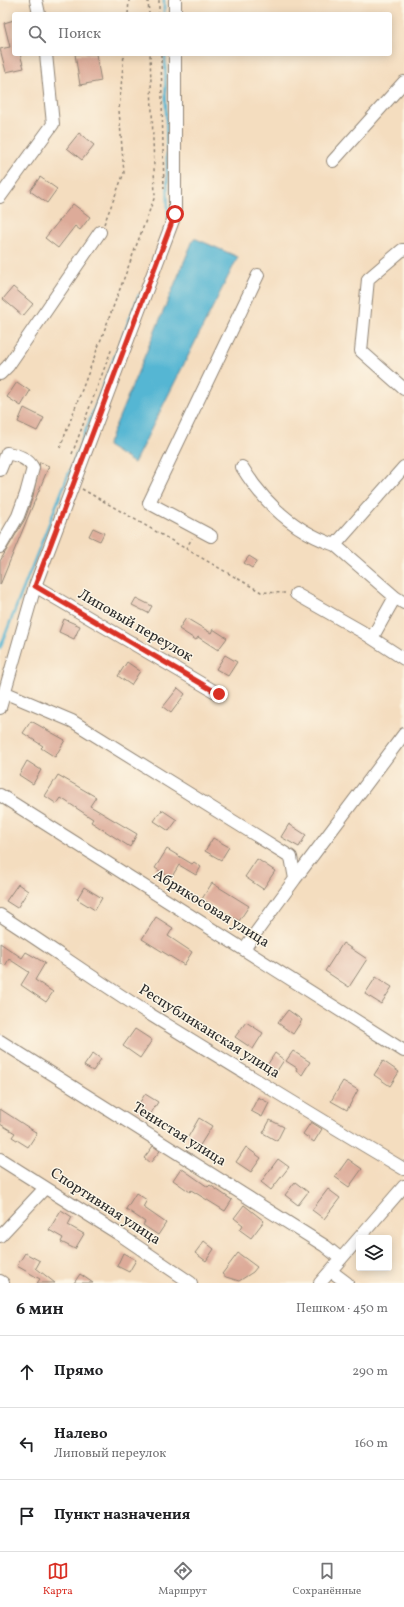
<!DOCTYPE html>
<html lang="ru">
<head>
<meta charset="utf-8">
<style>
  body { margin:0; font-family:Vollkorn,serif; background:#f6f6f6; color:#202124 }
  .controls { position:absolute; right:12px; bottom:12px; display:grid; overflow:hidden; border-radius:4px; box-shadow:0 2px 10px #0003 }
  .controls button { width:36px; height:36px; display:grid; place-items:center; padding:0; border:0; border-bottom:1px solid #e0e0e0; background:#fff; color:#202124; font:20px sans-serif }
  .stop { position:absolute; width:12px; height:12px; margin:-9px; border:3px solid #d93025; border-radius:50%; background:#fff }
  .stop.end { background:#d93025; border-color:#fff; box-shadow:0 1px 4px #0008 }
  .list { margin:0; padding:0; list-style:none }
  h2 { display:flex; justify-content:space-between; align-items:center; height:52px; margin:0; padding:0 16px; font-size:17px }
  h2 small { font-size:13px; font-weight:400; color:#757577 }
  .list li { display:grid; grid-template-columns:26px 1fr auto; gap:12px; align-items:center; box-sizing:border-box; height:72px; padding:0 16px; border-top:1px solid #e0e0e0 }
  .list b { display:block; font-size:15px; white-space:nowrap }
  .list p { margin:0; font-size:13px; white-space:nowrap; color:#757577 }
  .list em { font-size:13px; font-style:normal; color:#757577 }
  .icon { flex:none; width:22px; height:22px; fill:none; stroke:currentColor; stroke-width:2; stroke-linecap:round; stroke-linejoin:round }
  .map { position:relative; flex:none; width:404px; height:1283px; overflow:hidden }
  .search { position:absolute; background:#fff; box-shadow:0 2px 10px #0003; left:12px; right:12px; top:12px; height:44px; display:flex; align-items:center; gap:10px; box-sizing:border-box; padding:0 14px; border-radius:4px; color:#757577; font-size:15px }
  .sheet { height:268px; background:#fff }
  nav { display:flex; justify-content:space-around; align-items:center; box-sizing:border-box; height:56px; border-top:1px solid #e0e0e0; background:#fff; font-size:11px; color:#757577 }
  nav a { display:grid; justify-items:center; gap:2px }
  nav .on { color:#d93025 }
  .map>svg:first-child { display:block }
</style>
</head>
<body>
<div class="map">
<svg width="404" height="1283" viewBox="0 0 404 1283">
  <rect width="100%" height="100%" fill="#fcf5e5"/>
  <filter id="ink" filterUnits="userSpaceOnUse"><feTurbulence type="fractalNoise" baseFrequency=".025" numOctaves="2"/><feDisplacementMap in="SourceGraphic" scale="8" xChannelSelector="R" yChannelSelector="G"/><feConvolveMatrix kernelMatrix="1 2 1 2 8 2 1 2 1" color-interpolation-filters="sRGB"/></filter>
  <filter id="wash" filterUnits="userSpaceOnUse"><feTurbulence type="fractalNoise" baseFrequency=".012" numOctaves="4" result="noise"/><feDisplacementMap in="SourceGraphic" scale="16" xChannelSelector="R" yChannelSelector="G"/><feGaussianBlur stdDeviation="0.9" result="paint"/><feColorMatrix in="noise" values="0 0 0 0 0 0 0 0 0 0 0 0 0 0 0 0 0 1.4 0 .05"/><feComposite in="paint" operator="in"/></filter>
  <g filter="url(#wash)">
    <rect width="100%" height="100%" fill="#f4ddbf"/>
    <path fill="#55b6d3" stroke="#40707f" d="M 194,238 L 238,257 L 134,463 L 107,446 Z"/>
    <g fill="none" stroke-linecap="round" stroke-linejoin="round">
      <path stroke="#55b6d3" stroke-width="2.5" d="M 164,0 L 164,14
        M 165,54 L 168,217
        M 0,648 L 139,295"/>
    </g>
    <g id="blocks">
      <path fill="#ddab99" d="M 14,20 L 14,54 L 20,54 L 24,68 L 6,72 L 0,49 L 10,47 L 4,23 Z
        M 75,54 L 96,54 L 101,81 L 80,85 Z
        M 79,133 L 94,145 L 82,160 L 67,148 Z
        M 40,177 L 57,189 L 47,203 L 30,191 Z
        M 73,204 L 90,217 L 80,230 L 75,226 L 58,248 L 45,238 Z
        M 13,287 L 33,304 L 23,316 L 3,299 Z
        M 17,382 L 30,391 L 21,406 L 7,397 Z
        M 24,408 L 44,418 L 37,431 L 18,422 Z
        M 40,462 L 49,466 L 0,585 L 0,561 L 25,519 L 33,496 Z
        M 93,528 L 104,533 L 100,541 L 89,536 Z
        M 249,556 L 257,561 L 252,568 L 244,563 Z
        M 136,598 L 152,606 L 148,613 L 132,605 Z
        M 186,618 L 211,633 L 213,629 L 227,638 L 218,650 L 198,637 L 196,640 L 179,629 Z
        M 64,619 L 80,626 L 74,639 L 59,632 Z
        M 225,655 L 237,662 L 228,676 L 216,669 Z
        M 127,662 L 140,671 L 131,685 L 118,676 Z
        M 178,688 L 185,694 L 171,713 L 163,707 Z
        M 31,721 L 65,740 L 55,757 L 41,748 L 43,746 L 23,733 Z
        M 27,761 L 41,770 L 33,784 L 19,775 Z
        M 58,775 L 96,797 L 90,806 L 137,834 L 130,847 L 91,822 L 93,819 L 61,798 L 57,804 L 45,796 Z
        M 162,810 L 177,820 L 169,831 L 154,821 Z
        M 289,824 L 306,835 L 299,847 L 281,837 Z
        M 213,838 L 229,847 L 221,860 L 205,851 Z
        M 167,849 L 192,864 L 194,862 L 201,867 L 196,875 L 179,865 L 171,878 L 155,868 Z
        M 257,859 L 275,871 L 263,889 L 245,877 Z
        M 212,883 L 249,906 L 239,921 L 202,899 Z
        M 18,884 L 28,891 L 17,908 L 6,901 Z
        M 84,887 L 102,898 L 95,910 L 77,899 Z
        M 156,917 L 173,928 L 168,936 L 192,952 L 184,965 L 142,939 Z
        M 0,943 L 22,958 L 26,952 L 45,963 L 35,980 L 53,992 L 46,1002 L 21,985 L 29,972 L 9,959 L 5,966 L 0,962 Z
        M 343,943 L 367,959 L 349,987 L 325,971 Z
        M 376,977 L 392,987 L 381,1004 L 365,994 Z
        M 288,1010 L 302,1020 L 293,1034 L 278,1023 Z
        M 246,1022 L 263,1033 L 253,1049 L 235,1037 Z
        M 135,1029 L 152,1040 L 140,1058 L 123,1046 Z
        M 293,1051 L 310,1062 L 302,1075 L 296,1070 L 297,1068 L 286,1061 Z
        M 93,1053 L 101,1059 L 93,1071 L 84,1066 Z
        M 275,1053 L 284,1060 L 273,1077 L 264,1070 Z
        M 383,1061 L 399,1072 L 390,1086 L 374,1075 Z
        M 343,1081 L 358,1090 L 347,1110 L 331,1101 Z
        M 145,1094 L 158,1102 L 148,1118 L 135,1110 Z
        M 258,1097 L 269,1103 L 262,1117 L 251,1111 Z
        M 0,1109 L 37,1133 L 28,1147 L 12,1137 L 15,1133 L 0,1124 Z
        M 199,1118 L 212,1126 L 199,1147 L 187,1139 Z
        M 270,1120 L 284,1127 L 277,1141 L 263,1133 Z
        M 311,1122 L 322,1129 L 314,1142 L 303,1134 Z
        M 153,1146 L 160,1151 L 150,1163 L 144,1158 Z
        M 246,1147 L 261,1158 L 251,1172 L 236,1162 Z
        M 278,1159 L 289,1167 L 271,1190 L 261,1182 Z
        M 348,1159 L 362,1169 L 349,1187 L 335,1177 Z
        M 181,1168 L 208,1187 L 210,1185 L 232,1200 L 225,1211 L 191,1190 L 190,1192 L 173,1180 Z
        M 295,1182 L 308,1192 L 298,1205 L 285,1195 Z
        M 328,1189 L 340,1198 L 324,1219 L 312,1210 Z
        M 136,1193 L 147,1200 L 143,1207 L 166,1223 L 158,1235 L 143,1225 L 145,1222 L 126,1209 Z
        M 244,1205 L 264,1221 L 251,1238 L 240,1230 L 243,1225 L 234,1218 Z
        M 61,1210 L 72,1217 L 68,1225 L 84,1234 L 75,1249 L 61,1242 L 63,1238 L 49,1230 Z
        M 204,1241 L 214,1249 L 206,1261 L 195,1253 Z
        M 25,1253 L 40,1261 L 36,1268 L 55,1283 L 37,1283 L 40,1279 L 17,1266 Z
        M 123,1253 L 136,1260 L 129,1272 L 117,1266 Z
        M 238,1253 L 257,1267 L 253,1272 L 239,1281 L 226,1277 L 222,1274 Z
        M 80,1274 L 93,1283 L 74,1283 Z"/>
    </g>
  </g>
  <g filter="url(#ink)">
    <use href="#blocks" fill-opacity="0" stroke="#908475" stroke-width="1"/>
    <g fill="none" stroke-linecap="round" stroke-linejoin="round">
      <g stroke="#908475" stroke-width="14">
        <path id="minor" d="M 36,0 L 39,14
          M 175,0 L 175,14
          M 333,161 L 404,82
          M 0,197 L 53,124 L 46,54
          M 404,250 L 402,250 L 368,279 L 361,351 L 404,389
          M 0,374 L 8,366 L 100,232
          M 242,467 C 264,503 294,531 335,545 L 404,467
          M 0,470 L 7,453 C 17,455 28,458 33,468 L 26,494 L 18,516 L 0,547
          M 211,536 L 149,503 L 258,275
          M 335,545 L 395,597 L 404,603
          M 35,586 L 219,694
          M 296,594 L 361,631 L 404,659
          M 372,638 L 395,597
          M 6,693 L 72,721 L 291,857 L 295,879 L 244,949
          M 0,708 L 35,586 L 175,215 L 175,54
          M 0,795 L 404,1051
          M 295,879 L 404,734
          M 0,915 C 51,948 100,983 151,1015 C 235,1067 319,1119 404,1169
          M 0,1041 L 325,1246 L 341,1259
          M 0,1159 L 122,1236 L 191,1283
          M 0,1236 L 45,1188
          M 359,1238 L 404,1186
          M 331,1271 L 347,1283
          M 0,1281 L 3,1283
          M 320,1283 L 359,1238"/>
      </g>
      <path stroke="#908475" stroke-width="1.5" stroke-dasharray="3 3" stroke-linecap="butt" d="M 148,0 L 149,14
        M 159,0 L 159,14
        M 128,14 L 129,0
        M 161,54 L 164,192
        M 104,224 L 124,173 L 119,110 L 124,54
        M 60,448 L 155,196 L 150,54
        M 72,454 L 112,348
        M 82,489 L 261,592 L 285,593
        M 186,549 L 192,538"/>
      <use href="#minor" stroke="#fff" stroke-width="12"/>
    </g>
  </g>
  <g fill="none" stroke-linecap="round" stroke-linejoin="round" filter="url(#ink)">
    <path stroke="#d93025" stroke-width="5" d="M 175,214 L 35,586 L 219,694"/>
  </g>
  <g text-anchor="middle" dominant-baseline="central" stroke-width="3" stroke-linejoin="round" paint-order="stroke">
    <g font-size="15" fill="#2b2b2b" stroke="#fcf5e5">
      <text transform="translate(135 626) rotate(30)">Липовый переулок</text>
      <text transform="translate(211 909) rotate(32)">Абрикосовая улица</text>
      <text transform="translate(209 1032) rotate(32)">Республиканская улица</text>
      <text transform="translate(179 1135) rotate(32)">Тенистая улица</text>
      <text transform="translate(105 1207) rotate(33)">Спортивная улица</text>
    </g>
  </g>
</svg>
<div class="controls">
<button><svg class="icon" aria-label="layers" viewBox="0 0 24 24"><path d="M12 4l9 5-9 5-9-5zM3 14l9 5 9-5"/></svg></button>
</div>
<div class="stop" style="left:175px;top:214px"></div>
<div class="stop end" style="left:219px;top:694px"></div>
<div class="search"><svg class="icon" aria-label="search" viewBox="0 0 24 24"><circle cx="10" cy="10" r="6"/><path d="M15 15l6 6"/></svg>Поиск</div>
</div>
<section class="sheet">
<h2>6 мин<small>Пешком · 450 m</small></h2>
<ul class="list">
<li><svg class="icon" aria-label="ahead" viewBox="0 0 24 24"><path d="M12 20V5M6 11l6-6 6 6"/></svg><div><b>Прямо</b></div><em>290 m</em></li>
<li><svg class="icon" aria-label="left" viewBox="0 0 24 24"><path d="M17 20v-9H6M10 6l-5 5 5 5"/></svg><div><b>Налево</b><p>Липовый переулок</p></div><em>160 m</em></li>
<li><svg class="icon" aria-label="arrive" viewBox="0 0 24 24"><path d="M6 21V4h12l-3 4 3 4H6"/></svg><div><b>Пункт назначения</b></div></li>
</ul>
</section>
<nav>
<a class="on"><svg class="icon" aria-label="map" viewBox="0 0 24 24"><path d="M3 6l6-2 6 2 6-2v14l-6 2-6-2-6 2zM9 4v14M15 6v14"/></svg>Карта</a>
<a><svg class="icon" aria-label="directions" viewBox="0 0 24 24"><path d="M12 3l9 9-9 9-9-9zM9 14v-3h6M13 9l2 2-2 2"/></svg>Маршрут</a>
<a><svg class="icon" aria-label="saved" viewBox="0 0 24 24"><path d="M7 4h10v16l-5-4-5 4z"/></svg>Сохранённые</a>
</nav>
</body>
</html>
